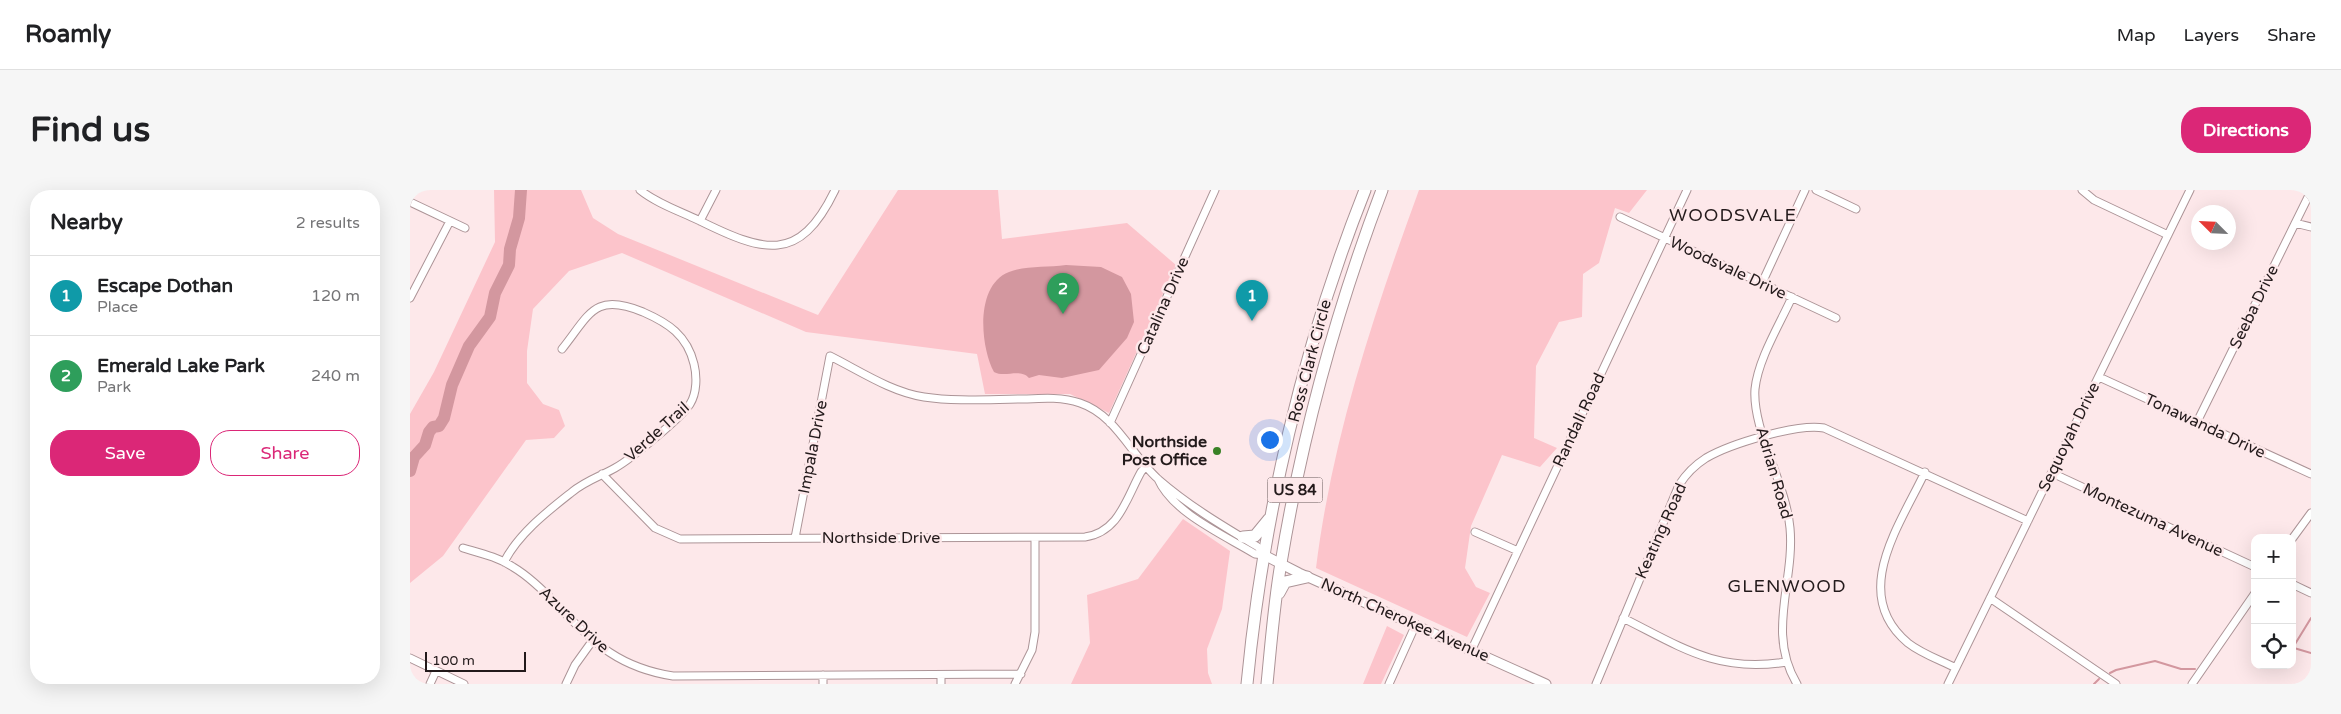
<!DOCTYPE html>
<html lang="en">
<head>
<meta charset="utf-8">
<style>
  body { margin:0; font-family:"Varela Round",sans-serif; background:#f6f6f6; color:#202124 }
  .controls { position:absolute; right:15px; bottom:15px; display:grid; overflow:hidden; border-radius:10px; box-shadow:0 5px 20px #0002 }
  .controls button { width:45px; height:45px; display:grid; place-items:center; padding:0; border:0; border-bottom:1px solid #e0e0e0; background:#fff; color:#202124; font:25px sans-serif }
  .compass { position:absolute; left:1781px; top:15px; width:45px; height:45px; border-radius:50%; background:#fff; box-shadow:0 5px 20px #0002; rotate:294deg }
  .scale { position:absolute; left:15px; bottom:12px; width:101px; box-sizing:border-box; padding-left:5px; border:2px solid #231a1b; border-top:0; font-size:14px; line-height:18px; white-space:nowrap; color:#231a1b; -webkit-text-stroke:4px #fde8ea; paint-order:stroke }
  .you { position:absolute; left:859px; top:249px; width:18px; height:18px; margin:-12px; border:4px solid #fff; border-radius:50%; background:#1a73e8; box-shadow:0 0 0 8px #1a73e833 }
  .badge { display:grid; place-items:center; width:32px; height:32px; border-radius:50%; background:#db2777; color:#fff; font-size:16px; font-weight:700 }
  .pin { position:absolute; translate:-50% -41px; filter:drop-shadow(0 1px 2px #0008) }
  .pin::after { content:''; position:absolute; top:26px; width:18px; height:15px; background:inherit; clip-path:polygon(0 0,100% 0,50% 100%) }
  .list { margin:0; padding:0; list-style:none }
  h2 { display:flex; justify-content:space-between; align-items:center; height:65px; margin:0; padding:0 20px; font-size:21px }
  h2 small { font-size:16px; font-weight:400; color:#757577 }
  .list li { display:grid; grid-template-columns:32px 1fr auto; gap:15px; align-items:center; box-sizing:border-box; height:80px; padding:0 20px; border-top:1px solid #e0e0e0 }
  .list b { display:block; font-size:19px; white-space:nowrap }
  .list p { margin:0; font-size:16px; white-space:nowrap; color:#757577 }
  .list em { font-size:16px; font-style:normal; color:#757577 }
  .actions { display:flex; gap:10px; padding:15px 20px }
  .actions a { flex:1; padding:11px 0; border:1px solid #db2777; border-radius:20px; text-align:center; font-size:18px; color:#db2777 }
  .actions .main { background:#db2777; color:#fff }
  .icon { flex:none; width:28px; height:28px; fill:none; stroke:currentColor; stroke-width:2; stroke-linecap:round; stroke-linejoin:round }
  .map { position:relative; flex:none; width:1901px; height:494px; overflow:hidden; border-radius:20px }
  header { display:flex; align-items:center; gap:30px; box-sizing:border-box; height:70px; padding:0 25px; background:#fff; border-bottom:1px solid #e0e0e0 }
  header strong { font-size:24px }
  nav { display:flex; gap:28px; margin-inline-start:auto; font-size:18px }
  .intro { display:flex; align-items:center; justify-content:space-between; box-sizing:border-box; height:120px; padding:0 30px }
  h1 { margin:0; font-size:35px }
  .button { padding:12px 22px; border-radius:20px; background:#db2777; color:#fff; font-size:18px; font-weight:700 }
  main { display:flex; gap:30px; padding:0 30px }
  aside { flex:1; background:#fff; border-radius:20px; box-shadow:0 5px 20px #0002 }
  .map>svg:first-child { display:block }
</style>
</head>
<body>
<header>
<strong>Roamly</strong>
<nav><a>Map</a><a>Layers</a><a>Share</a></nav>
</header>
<div class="intro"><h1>Find us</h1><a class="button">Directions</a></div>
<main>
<aside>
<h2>Nearby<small>2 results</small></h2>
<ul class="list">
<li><span class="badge" style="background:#0f9aa8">1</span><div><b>Escape Dothan</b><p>Place</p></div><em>120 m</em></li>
<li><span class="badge" style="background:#2e9e5b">2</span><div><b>Emerald Lake Park</b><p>Park</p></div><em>240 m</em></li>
</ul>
<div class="actions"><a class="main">Save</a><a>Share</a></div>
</aside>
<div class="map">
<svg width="1901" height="494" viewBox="0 0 1901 494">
  <rect width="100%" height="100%" fill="#fde8ea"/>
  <path fill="#fcc4cb" d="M 84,0 L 171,0 L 183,28 L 208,44 L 408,125 L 488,0 L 588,0 L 592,49 L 717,33 L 766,75 L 699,223 L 660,204 L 575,204 L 567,164 L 396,142 L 212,63 L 159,81 L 123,119 L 117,161 L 117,193 L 133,214 L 149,220 L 155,236 L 144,248 L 116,250 L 33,366 L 0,393 L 0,224 L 24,182 L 85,52 Z
    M 1009,0 L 1237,0 L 1219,23 L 1205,18 L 1189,73 L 1173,84 L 1172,127 L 1149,132 L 1126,176 L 1124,248 L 1147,258 L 1130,277 L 1092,265 L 1061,336 L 1055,378 L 1066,397 L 1080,403 L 1057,447 L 906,378 C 922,248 964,123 1009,0 Z
    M 773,329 L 820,361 L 812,419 L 797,459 L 798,483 L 802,494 L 661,494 L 680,453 L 677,405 L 728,389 Z
    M 977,436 L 994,445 L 971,494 L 953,494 Z"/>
  <path fill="#d3979f" d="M 656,75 L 691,77 L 712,87 L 721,104 L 724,132 L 717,148 L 689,180 L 652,188 L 629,185 L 619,188 C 610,178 595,188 584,182 C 570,156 565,95 599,82 C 617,75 637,78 656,75 Z"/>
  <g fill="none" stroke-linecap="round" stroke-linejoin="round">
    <path stroke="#d3979f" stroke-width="2" d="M 1884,458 L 1901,463
      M 1882,459 L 1901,428
      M 1700,483 L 1706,480 L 1745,471 L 1771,479 L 1785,479
      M 1684,494 L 1689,489"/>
    <path stroke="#d3979f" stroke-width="12" d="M 0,281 L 4,267 L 15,255 L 19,242 L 23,237 L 29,236 L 34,228 L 42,195 L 59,156 L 80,127 L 85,103 L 99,75 L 100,59 L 109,28 L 111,0"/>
    <g stroke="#ac9497" stroke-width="9">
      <path id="minor" d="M 230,0 C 246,13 269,21 288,30 C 353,62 389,75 425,0
        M 1406,0 L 1446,19
        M 1672,0 L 1684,10 L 1758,45
        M 0,12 L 55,38
        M 1210,27 L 1426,128
        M 290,31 L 306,0
        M 1885,33 L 1901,37
        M 1352,93 L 1395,0
        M 1382,107 C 1370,134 1348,169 1345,199 C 1342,240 1376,293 1380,338 C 1385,392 1356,442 1387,494
        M 0,108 L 40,31
        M 1689,187 L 1901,284
        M 1787,232 L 1901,1
        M 700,233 L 805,0
        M 1515,282 C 1490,335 1439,404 1498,453 C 1512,464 1530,470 1546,478
        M 1642,283 L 1845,377
        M 192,284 L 245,338 L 270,349 L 675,347 C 709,342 716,309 731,282 L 737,275
        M 748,289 C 763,323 814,345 845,364 L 854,365
        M 1065,342 L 1108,361
        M 385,348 L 420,166 C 450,181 481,202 514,207 C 547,212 583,209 617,209 C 634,208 653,207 670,213 C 706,225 721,265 748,289 C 779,316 813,336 848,357 L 854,365
        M 1882,349 L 1901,323
        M 53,358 C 70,363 88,367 103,377 C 120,387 135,402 149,417 C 184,454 211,478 263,486 L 611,484
        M 94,372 C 109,343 138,321 162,302 C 175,291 191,286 205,278 C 221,269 271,228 280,214 C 287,203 287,186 284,174 C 277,145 258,133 233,122 C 184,102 180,124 152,159
        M 1882,394 L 1901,403
        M 1580,408 L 1706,494
        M 1213,428 C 1271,457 1307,483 1376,472
        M 1062,459 L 1277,0
        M 0,468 L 54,494
        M 20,494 L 26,481
        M 156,494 L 165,475 L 183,450
        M 413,494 L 413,485
        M 531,494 L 531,485
        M 605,494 L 622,460 L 625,442 L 625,348
        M 979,494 L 1006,434
        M 1186,494 L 1269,295 C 1276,284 1285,275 1296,268 C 1320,254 1388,233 1414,238 L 1618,331
        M 1538,494 L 1780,0
        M 1782,494 L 1845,403"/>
    </g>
    <g stroke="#ac9497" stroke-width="11">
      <path id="tertiary" d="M 854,365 L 889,383 L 1136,494"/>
    </g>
    <g stroke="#ac9497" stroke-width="13">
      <path id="trunk" d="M 833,347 L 845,346 L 859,329
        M 869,403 L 875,392 L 897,387
        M 837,494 C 853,327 893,156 955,0
        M 857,494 C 861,454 864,413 871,373 C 892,246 926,121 972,0"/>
    </g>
    <use href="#minor" stroke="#fff" stroke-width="7"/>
    <use href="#tertiary" stroke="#fff" stroke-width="9"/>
    <use href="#trunk" stroke="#fff" stroke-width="11"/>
  </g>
  <circle fill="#398126" stroke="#fde8ea" stroke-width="2" cx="807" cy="261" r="5"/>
  <g text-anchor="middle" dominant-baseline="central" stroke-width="5" stroke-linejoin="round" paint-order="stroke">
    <rect fill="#fde8ea" stroke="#645859" stroke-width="1" x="857.5" y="287.5" width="55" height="25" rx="4"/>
    <g font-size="15" font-weight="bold" fill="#231a1b">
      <text x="885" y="300">US 84</text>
    </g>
    <g font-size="16" fill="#231a1b" stroke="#fde8ea">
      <text transform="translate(1318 78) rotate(25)">Woodsvale Drive</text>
      <text transform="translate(753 116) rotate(-66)">Catalina Drive</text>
      <text transform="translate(1844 117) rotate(-64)">Seeba Drive</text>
      <text transform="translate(900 171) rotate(-75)">Ross Clark Circle</text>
      <text transform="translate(1169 230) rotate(-65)">Randall Road</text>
      <text transform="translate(1795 236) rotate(25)">Tonawanda Drive</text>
      <text transform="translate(247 242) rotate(-42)">Verde Trail</text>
      <text transform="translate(1659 247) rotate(-64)">Sequoyah Drive</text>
      <text transform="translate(403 257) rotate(-79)">Impala Drive</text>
      <text transform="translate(1364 283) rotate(74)">Adrian Road</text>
      <text transform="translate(1743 330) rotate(25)">Montezuma Avenue</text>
      <text transform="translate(1251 341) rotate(-66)">Keating Road</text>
      <text x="471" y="348">Northside Drive</text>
      <text transform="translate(164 430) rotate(43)">Azure Drive</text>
      <text transform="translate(995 430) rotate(24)">North Cherokee Avenue</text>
    </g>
    <g font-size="16" font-weight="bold" fill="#231a1b" stroke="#fde8ea" text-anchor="end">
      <text x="797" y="252">Northside<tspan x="797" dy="18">Post Office</tspan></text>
    </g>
    <g font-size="18" letter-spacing="1" fill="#231a1b" stroke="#fde8ea">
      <text x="1323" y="25">WOODSVALE</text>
      <text x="1377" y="396">GLENWOOD</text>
    </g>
  </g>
</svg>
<div class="controls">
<button>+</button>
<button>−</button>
<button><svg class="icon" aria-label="locate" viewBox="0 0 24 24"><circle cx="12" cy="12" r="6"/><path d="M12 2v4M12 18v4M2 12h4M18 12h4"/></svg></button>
</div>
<svg class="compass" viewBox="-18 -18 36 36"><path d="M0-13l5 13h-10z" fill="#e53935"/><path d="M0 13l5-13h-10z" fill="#757577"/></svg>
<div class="scale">100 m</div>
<div class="you"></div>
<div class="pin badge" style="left:842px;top:131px;background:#0f9aa8">1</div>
<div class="pin badge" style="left:653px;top:124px;background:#2e9e5b">2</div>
</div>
</main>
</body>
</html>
